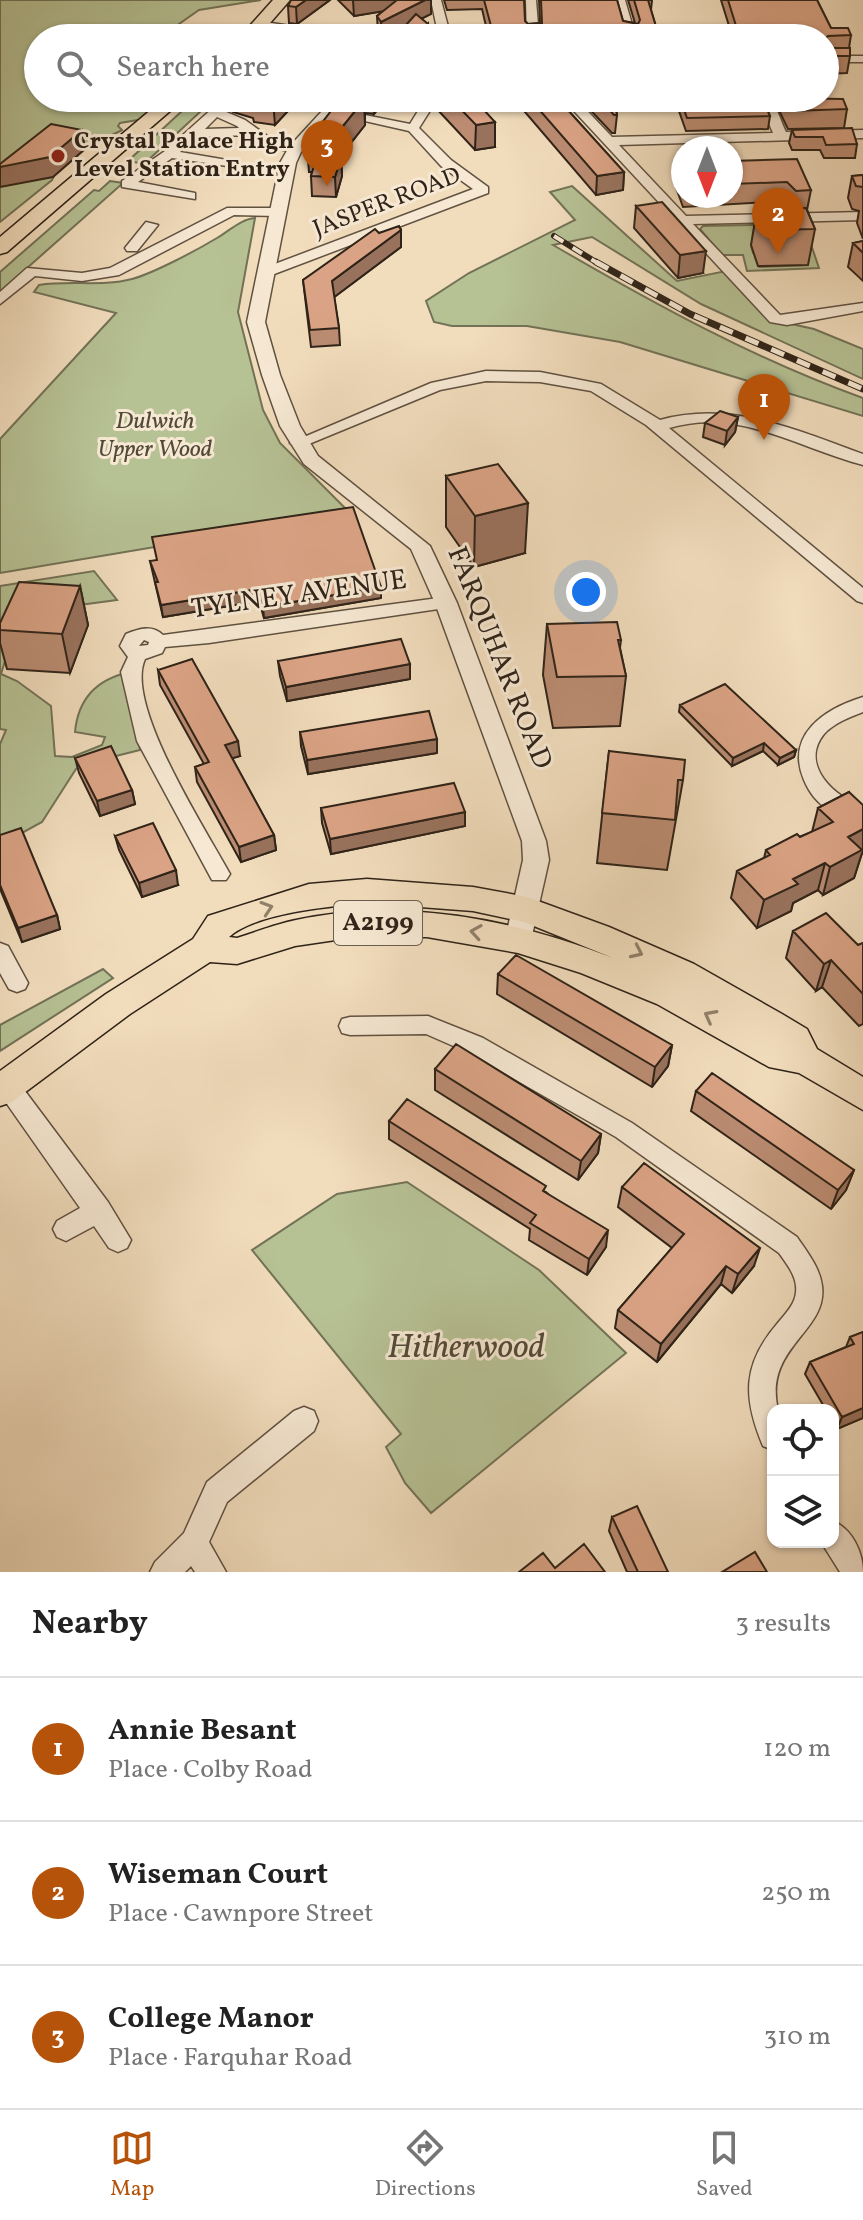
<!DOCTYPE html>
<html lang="en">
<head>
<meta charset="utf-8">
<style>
  body { margin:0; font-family:Vollkorn,serif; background:#f2f2f2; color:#222 }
  .controls { position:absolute; right:24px; bottom:24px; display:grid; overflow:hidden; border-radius:16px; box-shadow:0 2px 6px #0004 }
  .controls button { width:72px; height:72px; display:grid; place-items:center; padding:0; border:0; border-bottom:2px solid #e0e0e0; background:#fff; color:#222; font:40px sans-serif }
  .compass { position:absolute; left:671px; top:136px; width:72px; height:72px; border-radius:50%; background:#fff; box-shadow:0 2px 6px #0004; rotate:180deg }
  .you { position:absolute; left:586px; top:592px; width:28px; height:28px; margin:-20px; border:6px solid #fff; border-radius:50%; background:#1a73e8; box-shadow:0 0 0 12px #1a73e833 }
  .badge { display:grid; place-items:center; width:52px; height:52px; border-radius:50%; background:#b45309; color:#fff; font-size:26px; font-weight:700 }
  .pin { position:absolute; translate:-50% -66px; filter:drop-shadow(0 2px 4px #0008) }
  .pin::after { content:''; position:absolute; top:42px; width:28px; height:24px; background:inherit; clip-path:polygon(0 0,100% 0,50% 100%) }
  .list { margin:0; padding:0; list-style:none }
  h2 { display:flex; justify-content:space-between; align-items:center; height:104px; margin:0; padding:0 32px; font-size:34px }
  h2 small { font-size:26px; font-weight:400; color:#767676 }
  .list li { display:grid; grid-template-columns:52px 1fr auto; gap:24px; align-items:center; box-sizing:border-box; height:144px; padding:0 32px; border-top:2px solid #e0e0e0 }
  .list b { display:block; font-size:30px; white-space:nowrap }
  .list p { margin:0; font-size:26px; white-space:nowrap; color:#767676 }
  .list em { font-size:26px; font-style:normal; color:#767676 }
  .icon { flex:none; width:44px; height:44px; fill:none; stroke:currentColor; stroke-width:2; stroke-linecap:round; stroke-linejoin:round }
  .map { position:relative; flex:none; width:863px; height:1572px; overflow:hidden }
  .search { position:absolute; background:#fff; box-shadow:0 2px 6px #0004; left:24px; right:24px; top:24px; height:88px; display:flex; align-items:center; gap:20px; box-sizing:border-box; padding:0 28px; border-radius:44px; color:#767676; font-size:30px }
  .sheet { height:536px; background:#fff }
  nav { display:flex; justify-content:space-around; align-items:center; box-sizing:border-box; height:112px; border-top:2px solid #e0e0e0; background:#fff; font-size:22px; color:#767676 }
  nav a { display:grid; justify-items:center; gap:4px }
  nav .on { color:#b45309 }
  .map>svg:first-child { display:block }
</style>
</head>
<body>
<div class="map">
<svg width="863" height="1572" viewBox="0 0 863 1572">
  <rect width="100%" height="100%" fill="#f1dcbc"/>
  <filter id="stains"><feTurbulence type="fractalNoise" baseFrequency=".0025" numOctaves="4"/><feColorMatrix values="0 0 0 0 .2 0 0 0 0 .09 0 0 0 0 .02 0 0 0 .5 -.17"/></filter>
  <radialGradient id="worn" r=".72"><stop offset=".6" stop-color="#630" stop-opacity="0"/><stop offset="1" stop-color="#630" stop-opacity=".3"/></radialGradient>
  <path fill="#b6c194" stroke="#727256" stroke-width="2" fill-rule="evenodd" d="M 0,0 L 261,0 L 199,10 L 159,38 L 38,38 L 38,98 L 147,98 L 141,104 L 149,114 L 144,119 L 120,123 L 118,126 L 122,130 C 109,137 97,140 85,149 L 78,148 L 49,174 L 54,176 L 52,180 L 0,222 Z
    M 196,98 L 215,98 L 144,164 L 128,161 Z
    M 110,181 L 123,183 L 0,292 L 0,272 L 94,190 L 99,191 Z
    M 572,186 L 677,281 L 726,271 L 769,319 L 814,329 L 863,349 L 863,379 L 701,304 L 592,237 L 553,245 C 653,303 754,359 863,398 L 863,416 L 620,342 L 527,326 L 452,326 L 434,322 L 426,301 L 469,273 L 575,220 L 550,192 Z
    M 255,218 L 238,312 L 263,410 L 280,443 L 351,514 L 0,573 L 0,439 L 116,313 L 34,292 L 39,285 C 70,280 102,287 132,279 C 154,273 197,250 217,238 C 229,231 241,219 255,218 Z
    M 804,224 L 819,268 L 747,271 L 743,255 L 722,255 L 700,229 L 703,226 ZM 765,244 L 808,265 L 759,267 L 755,257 L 763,252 L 753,253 L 751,245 Z
    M 94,571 L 117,600 L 20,613 L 1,674 L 17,681 L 51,706 L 55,756 L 72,757 L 102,745 L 105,737 L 75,732 C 78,699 97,679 130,672 L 140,750 L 84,764 L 76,769 L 42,822 L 0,845 L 0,744 L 6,730 L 0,729 L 0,586 Z
    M 103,969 L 113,978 L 0,1051 L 0,1025 Z
    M 407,1182 L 539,1270 L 626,1353 L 431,1513 L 405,1483 L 386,1447 L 401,1434 L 252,1250 L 337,1194 Z"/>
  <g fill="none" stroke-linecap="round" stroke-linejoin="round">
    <g stroke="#605141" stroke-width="3">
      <path id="minor" d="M 431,0 L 441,0 L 451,38 L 439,38 Z
        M 526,0 L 536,0 L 539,38 L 527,38 Z
        M 615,0 L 625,0 L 636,38 L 624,38 Z
        M 825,56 L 863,56 L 863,62 L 825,62 Z
        M 224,98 L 237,98 L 224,111 L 245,120 L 273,140 L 298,147 L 298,153 L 265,146 L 249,135 L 196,137 L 180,152 L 227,160 L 227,166 L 172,158 L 138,182 L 195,193 L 195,199 L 122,187 L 122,181 L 165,151 ZM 217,117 L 237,126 L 239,128 L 205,129 Z
        M 426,98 L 438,98 L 419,128 L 451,160 L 488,187 L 488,193 L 269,276 L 259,276 L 259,270 L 473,189 L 441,166 L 409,131 L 334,114 L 340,110 L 410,124 Z
        M 562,98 L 575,98 L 612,137 L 773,133 L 762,107 L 739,108 L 733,104 C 739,100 744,100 752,100 C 778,99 776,111 786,132 L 863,130 L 863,138 L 619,145 L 686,216 L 863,212 L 863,220 L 693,224 L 780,315 L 863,303 L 863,311 L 787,325 L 770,322 Z
        M 227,208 L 277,208 L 284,212 L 277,216 L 234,215 L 119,275 L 82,281 L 35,276 L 0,304 L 0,292 L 27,268 L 82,273 L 110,268 Z
        M 146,222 L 158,225 L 137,251 L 127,251 L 125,248 Z
        M 486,371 L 540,372 L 601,384 L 660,420 C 731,400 796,430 863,454 L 863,465 C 797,448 739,407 669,428 L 863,588 L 863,603 L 857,601 L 646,425 L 591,391 L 540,382 L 486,381 L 440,390 L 304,446 L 298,448 L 290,443 L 431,383 Z
        M 446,597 L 455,603 L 452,607 L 209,643 L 165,647 L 162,653 L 145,659 C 124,704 206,830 230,874 L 226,880 L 212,880 L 137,741 L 121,672 L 128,657 L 120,646 L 126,634 C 138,629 152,624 163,635 ZM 144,640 L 149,642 L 148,645 L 139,646 Z
        M 863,697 L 863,712 C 850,717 834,723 824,734 C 799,765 835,798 863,806 L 863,822 C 851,818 838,815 828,809 C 817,803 809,792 804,780 C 785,735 824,709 863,697 Z
        M 0,943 L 8,946 L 28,983 L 25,989 L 17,992 L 9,989 L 0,973 Z
        M 428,1016 L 483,1038 L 632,1123 L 797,1237 C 807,1252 820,1268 822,1286 C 828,1332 763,1347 778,1410 L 773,1410 L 773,1450 L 763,1446 C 743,1398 742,1365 777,1324 C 786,1313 798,1302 796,1286 C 795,1274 786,1263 779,1253 L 616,1137 L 467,1052 L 426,1034 L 350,1035 L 342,1033 L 339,1026 L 342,1019 L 350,1017 Z
        M 8,1076 L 16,1079 L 108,1202 L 131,1240 L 127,1248 L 118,1252 L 109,1248 L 94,1226 L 66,1241 L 57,1237 L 53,1229 L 57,1221 L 80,1208 L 0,1094 L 0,1079 Z
        M 304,1407 L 314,1411 L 318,1421 L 314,1431 L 227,1502 L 209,1542 L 226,1572 L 195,1572 L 191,1566 L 185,1572 L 150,1572 L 155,1562 L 184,1533 L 207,1482 L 294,1411 Z
        M 833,1521 C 852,1529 863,1552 863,1572 L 840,1572 L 823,1545 L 822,1542 L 833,1542 Z"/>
    </g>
    <g stroke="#605141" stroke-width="3">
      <path id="tertiary" d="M 259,21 L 341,34 L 348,38 L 315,38 L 254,28 L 254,22 Z
        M 334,98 L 349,98 L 301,152 L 296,163 L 265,322 L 280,375 L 300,426 L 318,456 L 430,546 L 457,603 L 546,841 L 549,860 L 531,940 L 527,947 L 518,950 L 509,947 L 505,940 L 523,860 L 522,841 L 435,603 L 411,549 L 304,464 L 280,426 L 262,375 L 247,322 L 280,163 L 289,147 Z"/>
    </g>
    <g stroke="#2f2318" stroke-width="3">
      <path id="primary" d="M 273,0 L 290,0 L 257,38 L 239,38 Z
        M 165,98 L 185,98 L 7,252 L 0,254 L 0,237 Z
        M 367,879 L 473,887 L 527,897 L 609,927 L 694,964 L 782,1014 L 807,1029 L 817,1049 L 863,1077 L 863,1110 L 799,1073 L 769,1067 L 657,1004 L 581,973 L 518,953 L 427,937 L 356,937 L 295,946 L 237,964 L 210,962 L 130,1014 L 12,1102 L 0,1106 L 0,1071 L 106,994 L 193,939 L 208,916 L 309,884 ZM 367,903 L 473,911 L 524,922 L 613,958 C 514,919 401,897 296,920 C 276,924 256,932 237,938 L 229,937 C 255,913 332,906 367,903 Z"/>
    </g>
    <use href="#minor" fill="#f6e8d3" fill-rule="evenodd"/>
    <use href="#tertiary" fill="#f6e8d3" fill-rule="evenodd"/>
    <use href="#primary" fill="#f1dcbc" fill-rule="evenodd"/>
    <g stroke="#2f2318" stroke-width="6">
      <path id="rail-far1" d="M 554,236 L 599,264"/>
    </g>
    <g stroke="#2f2318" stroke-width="7">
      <path id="rail" d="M 596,262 L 690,314 L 863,389"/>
    </g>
    <use href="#rail-far1" stroke="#f6e8d3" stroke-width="4" stroke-dasharray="11" stroke-linecap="butt"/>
    <use href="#rail" stroke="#f6e8d3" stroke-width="5" stroke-dasharray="14" stroke-linecap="butt"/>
  </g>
  <path fill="#bb8c72" stroke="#2f2318" stroke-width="2" d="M 330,0 L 297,24 L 289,23 L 288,6 Z
    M 338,0 L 431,0 L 431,14 L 384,38 L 381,38 L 378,33 L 377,16 L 383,11 L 354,16 Z
    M 444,0 L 524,0 L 525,21 L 528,24 L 540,23 L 539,0 L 617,0 L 623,21 L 635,23 L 628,0 L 652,0 L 651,10 L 657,30 L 730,29 L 721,0 L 817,0 L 831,28 L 851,35 L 849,48 L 850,56 L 847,73 L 825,74 L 825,38 L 486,38 L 486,26 L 482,9 L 447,10 Z
    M 232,98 L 300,98 L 275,125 L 254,122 L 253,118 L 233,112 Z
    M 341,98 L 387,98 L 374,114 L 365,113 L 365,125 L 341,156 L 342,176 L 336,197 L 312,196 L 311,176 L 312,172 L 309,172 L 307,146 Z
    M 436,98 L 473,98 L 495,147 L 475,150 L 436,108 Z
    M 513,98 L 557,98 L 624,172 L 623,190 L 596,195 Z
    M 581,98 L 614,98 L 617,115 L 615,133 L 612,133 L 581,100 Z
    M 674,98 L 762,98 L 770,116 L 768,129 L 686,131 L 679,111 L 680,98 Z
    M 769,98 L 821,98 L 847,109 L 844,128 L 788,129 L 775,102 Z
    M 792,130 L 857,144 L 855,158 L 824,158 L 820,150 L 792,150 L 789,143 Z
    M 731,161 L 811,190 L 807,210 L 815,229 L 808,265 L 758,266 L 751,245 L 757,209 L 790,208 L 783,201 L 683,207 L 674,182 L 677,162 L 683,162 L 683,196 L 731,196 Z
    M 863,175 L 863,239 L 857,223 L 859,211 L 852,209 L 848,198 L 852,176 Z
    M 636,206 L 703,273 L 678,278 L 634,228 Z
    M 401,230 L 401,247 L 334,297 L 339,328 L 340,345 L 311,347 L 303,280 L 379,233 Z
    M 863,241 L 863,281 L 848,267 L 853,243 Z
    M 738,417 L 735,432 L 725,445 L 703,437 L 705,423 Z
    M 446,476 L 525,553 L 474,567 L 446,527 Z
    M 150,561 L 381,598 L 264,618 L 259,601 L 163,617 Z
    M 80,586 L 88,625 L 70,673 L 7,669 L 0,643 L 0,623 Z
    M 547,624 L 621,640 L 620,648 L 626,676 L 620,726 L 553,728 L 543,675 Z
    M 278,661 L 410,679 L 287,701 L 280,676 Z
    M 158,670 L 240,756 L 232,758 L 274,835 L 276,850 L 241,862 L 197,782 L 195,767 L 204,764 L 160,685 Z
    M 680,705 L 796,750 L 794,757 L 778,765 L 763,751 L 732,766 L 679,712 Z
    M 300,732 L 437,753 L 308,774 L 301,746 Z
    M 609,751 L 683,780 L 667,870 L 597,863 Z
    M 75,758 L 132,790 L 135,804 L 100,816 L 79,773 Z
    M 849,792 L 862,853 L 854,878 L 823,895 L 818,890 L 793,903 L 791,911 L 757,928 L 731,898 L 737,871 L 764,858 L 766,850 L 812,832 L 818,808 Z
    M 321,808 L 465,812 L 465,826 L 331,854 L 322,823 Z
    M 0,835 L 57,915 L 60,929 L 22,942 L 0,889 Z
    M 115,836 L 178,885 L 142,897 L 119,850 Z
    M 793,931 L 858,945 L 863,943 L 863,1024 L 859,1026 L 822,987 L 816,991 L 786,958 Z
    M 498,974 L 672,1045 L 668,1066 L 652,1087 L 497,994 Z
    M 435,1069 L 601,1134 L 598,1153 L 578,1180 L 435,1090 Z
    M 696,1091 L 854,1170 L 846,1190 L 831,1209 L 691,1111 Z
    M 389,1121 L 546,1192 L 606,1247 L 587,1275 L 529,1240 L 530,1229 L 389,1139 Z
    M 622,1187 L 754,1266 L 732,1293 L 721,1284 L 657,1362 L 615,1328 L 618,1310 L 672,1248 L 618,1207 Z
    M 863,1332 L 863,1418 L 837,1429 L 833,1422 L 833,1410 L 826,1410 L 805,1374 L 810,1362 L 846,1347 L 850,1337 Z
    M 612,1517 L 668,1572 L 627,1572 L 609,1531 Z"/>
  <path fill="#99725d" stroke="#2f2318" stroke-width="2" d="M 306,0 L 330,0 L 297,24 L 296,7 Z
    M 353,0 L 409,0 L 409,7 L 354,16 Z
    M 425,0 L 431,0 L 431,14 L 382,38 L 381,22 Z
    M 428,24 L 428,38 L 417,38 Z
    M 275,98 L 300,98 L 275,125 L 273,100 Z
    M 373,98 L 387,98 L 374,114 Z
    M 364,100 L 365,125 L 327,173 L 326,147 Z
    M 495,122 L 495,147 L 475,150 L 476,125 Z
    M 82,130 L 85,149 L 53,177 L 0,187 L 0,167 Z
    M 341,156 L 342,176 L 336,197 L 335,177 Z
    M 624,172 L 623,190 L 596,195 L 597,176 Z
    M 401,230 L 401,247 L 333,298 L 332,281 Z
    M 706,251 L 703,273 L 678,278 L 680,255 Z
    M 738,417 L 735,432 L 725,445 L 727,431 Z
    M 528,503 L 525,553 L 474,567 L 475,516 Z
    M 80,586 L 88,625 L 70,673 L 62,634 Z
    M 381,587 L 381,598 L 264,618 L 263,607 Z
    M 257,589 L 259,601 L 163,617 L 161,605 Z
    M 410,664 L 410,679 L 287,701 L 286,687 Z
    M 437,739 L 437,753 L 308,774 L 307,760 Z
    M 238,741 L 240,756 L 227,760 L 225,745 Z
    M 764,743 L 763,751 L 732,766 L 733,758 Z
    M 796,750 L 794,757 L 778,765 L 780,758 Z
    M 132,790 L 135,804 L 100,816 L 97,801 Z
    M 465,812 L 465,826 L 331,854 L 330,839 Z
    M 863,829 L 863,852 L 862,853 L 854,878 L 823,895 L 830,867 L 848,837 Z
    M 274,835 L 276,850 L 241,862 L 239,847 Z
    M 825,863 L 818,890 L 793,903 L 791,911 L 757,928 L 764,900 L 793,879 Z
    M 176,870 L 178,885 L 142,897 L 139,883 Z
    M 57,915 L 60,929 L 22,942 L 18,928 Z
    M 831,960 L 822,987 L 816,991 L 824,964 Z
    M 672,1045 L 668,1066 L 652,1087 L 655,1067 Z
    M 601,1134 L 598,1153 L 578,1180 L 581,1161 Z
    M 854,1170 L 846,1190 L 831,1209 L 838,1190 Z
    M 608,1230 L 606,1247 L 587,1275 L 589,1259 Z
    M 760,1248 L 754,1266 L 732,1293 L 738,1274 Z
    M 726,1266 L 721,1284 L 657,1362 L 661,1344 Z
    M 863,1408 L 863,1418 L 837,1429 L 842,1417 Z"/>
  <path fill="#daa385" stroke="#2f2318" stroke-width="2" d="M 291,0 L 306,0 L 296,7 L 288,6 Z
    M 397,0 L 425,0 L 381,22 L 377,16 Z
    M 484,0 L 524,0 L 525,21 L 528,24 L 542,23 L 541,0 L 617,0 L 623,21 L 638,24 L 640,20 L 634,0 L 648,0 L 657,30 L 737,29 L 728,0 L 817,0 L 831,28 L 848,28 L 851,35 L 828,36 L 825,39 L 828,48 L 850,48 L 850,56 L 825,56 L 825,38 L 490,38 L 486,26 L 491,26 Z
    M 416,14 L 428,24 L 417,38 L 394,38 Z
    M 292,25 L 338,32 L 332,38 L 280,38 Z
    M 258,98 L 275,98 L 273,100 Z
    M 341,98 L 354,98 L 364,100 L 326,147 L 307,146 L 314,133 Z
    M 450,98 L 473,98 L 495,122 L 476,125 Z
    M 529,98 L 557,98 L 624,172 L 597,176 Z
    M 598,98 L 614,98 L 617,115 L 614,115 Z
    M 680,98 L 762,98 L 770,116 L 687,118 Z
    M 784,98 L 843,99 L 847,109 L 791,111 Z
    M 51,124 L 82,130 L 50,157 L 0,167 L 0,164 Z
    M 852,128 L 857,144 L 826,145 L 823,137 L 795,137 L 792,130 Z
    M 317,155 L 341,156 L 335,177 L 311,176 Z
    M 797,159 L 811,190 L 796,191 L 787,182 L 731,184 L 731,161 Z
    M 677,162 L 683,162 L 683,181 Z
    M 863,175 L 863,187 L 856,186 L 852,176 Z
    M 662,202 L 706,251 L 680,255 L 636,206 Z
    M 806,208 L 815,229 L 764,230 L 757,209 Z
    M 399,226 L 401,230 L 332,281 L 339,328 L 310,330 L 303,280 L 375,229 L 379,233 Z
    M 863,241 L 863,253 L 853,243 Z
    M 720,411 L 738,417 L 727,431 L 705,423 Z
    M 498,464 L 528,503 L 475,516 L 446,476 Z
    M 353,507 L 381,587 L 263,607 L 257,589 L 161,605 L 155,582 L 158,582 L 150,561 L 157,560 L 152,537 Z
    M 19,582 L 80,586 L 62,634 L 0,630 L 0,623 Z
    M 617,622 L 621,640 L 618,640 L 626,676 L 557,677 L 547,624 Z
    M 401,639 L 410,664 L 286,687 L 278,661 Z
    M 192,659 L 238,741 L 225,745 L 274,835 L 239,847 L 195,767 L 209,762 L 158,670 Z
    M 725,684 L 796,750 L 780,758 L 764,743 L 733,758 L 680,705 Z
    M 429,711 L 437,739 L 307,760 L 300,732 Z
    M 111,746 L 132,790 L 97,801 L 75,758 Z
    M 609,751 L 685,760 L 683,780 L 678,780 L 675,820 L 602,813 Z
    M 454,783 L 465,812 L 330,839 L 321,808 Z
    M 849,792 L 863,805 L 863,829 L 848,837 L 862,850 L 830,867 L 825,863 L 793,879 L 798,884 L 764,900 L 737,871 L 770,855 L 766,850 L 797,834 L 800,837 L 833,822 L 818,808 Z
    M 153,823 L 176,870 L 139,883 L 115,836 Z
    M 21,828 L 57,915 L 18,928 L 0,885 L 0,835 Z
    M 826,913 L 858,945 L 863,943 L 863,994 L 831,960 L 824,964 L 793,931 Z
    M 516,955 L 672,1045 L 655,1067 L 498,974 Z
    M 456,1044 L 601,1134 L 581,1161 L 435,1069 Z
    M 712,1073 L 854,1170 L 838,1190 L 696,1091 Z
    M 407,1099 L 546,1186 L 543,1191 L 608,1230 L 589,1259 L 530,1223 L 536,1215 L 389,1121 Z
    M 644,1163 L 760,1248 L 738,1274 L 726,1266 L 661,1344 L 618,1310 L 684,1234 L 622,1187 Z
    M 863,1332 L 863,1408 L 842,1417 L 810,1362 L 854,1344 L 850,1337 Z
    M 637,1506 L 668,1572 L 638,1572 L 612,1517 Z
    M 584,1544 L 605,1572 L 519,1572 L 543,1553 L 555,1568 Z
    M 755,1552 L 767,1572 L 722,1572 Z"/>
  <defs><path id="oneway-chevron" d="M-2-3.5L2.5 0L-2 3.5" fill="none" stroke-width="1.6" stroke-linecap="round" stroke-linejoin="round" transform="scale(2)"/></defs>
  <g stroke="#90806a">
    <use href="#oneway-chevron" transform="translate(267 908) rotate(-18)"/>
    <use href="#oneway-chevron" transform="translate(476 932) rotate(-171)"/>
    <use href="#oneway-chevron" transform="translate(637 952) rotate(25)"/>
    <use href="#oneway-chevron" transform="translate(710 1016) rotate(-152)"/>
  </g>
  <circle fill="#8f2418" stroke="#f6e8d3" stroke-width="3" cx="58" cy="156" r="8"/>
  <g text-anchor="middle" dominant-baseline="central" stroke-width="6" stroke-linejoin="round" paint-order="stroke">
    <g font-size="24" font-weight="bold" fill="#2f2318" stroke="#f6e8d3" text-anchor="start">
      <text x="74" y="142">Crystal Palace High<tspan x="74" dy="28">Level Station Entry</tspan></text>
    </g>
    <g font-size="24" fill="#2f2318" stroke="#f6e8d3">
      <text transform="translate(387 203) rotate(-21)">JASPER ROAD</text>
    </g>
    <g font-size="24" font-style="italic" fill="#514a37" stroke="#f6e8d3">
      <text x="155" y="422">Dulwich<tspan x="155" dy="28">Upper Wood</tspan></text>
    </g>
    <rect fill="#f6e8d3" stroke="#6b5e50" stroke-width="2" x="334" y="901" width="88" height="44" rx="6"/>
    <g font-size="26" font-weight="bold" fill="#2f2318">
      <text x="378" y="923">A2199</text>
    </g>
    <g font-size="28" fill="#2f2318" stroke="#f6e8d3">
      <text transform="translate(299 595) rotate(-8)">TYLNEY AVENUE</text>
      <text transform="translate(499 658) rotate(68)">FARQUHAR ROAD</text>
    </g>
    <g font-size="34" font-style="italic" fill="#514a37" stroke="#f6e8d3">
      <text x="466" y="1348">Hitherwood</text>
    </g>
  </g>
  <rect width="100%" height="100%" filter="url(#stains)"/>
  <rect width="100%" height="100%" fill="url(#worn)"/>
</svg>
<div class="controls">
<button><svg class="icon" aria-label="locate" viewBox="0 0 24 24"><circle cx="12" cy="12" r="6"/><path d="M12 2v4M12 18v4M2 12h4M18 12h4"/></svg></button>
<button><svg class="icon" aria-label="layers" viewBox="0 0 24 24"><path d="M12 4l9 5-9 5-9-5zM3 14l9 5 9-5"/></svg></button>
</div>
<svg class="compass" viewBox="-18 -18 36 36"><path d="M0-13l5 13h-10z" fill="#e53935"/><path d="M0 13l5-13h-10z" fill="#767676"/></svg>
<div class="you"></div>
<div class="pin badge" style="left:764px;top:440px">1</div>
<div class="pin badge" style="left:778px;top:254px">2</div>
<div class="pin badge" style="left:327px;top:186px">3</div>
<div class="search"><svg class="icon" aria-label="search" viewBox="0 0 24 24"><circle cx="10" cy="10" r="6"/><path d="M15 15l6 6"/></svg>Search here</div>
</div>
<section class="sheet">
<h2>Nearby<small>3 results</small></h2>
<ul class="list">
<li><span class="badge">1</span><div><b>Annie Besant</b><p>Place · Colby Road</p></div><em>120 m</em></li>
<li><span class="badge">2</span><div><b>Wiseman Court</b><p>Place · Cawnpore Street</p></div><em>250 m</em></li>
<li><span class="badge">3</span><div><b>College Manor</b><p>Place · Farquhar Road</p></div><em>310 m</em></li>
</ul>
</section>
<nav>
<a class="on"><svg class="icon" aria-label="map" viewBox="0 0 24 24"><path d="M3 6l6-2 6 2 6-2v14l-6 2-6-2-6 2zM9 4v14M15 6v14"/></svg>Map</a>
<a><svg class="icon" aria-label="directions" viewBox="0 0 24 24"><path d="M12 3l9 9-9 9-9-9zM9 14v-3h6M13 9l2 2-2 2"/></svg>Directions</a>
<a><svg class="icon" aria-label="saved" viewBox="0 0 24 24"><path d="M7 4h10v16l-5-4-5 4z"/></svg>Saved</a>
</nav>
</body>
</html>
